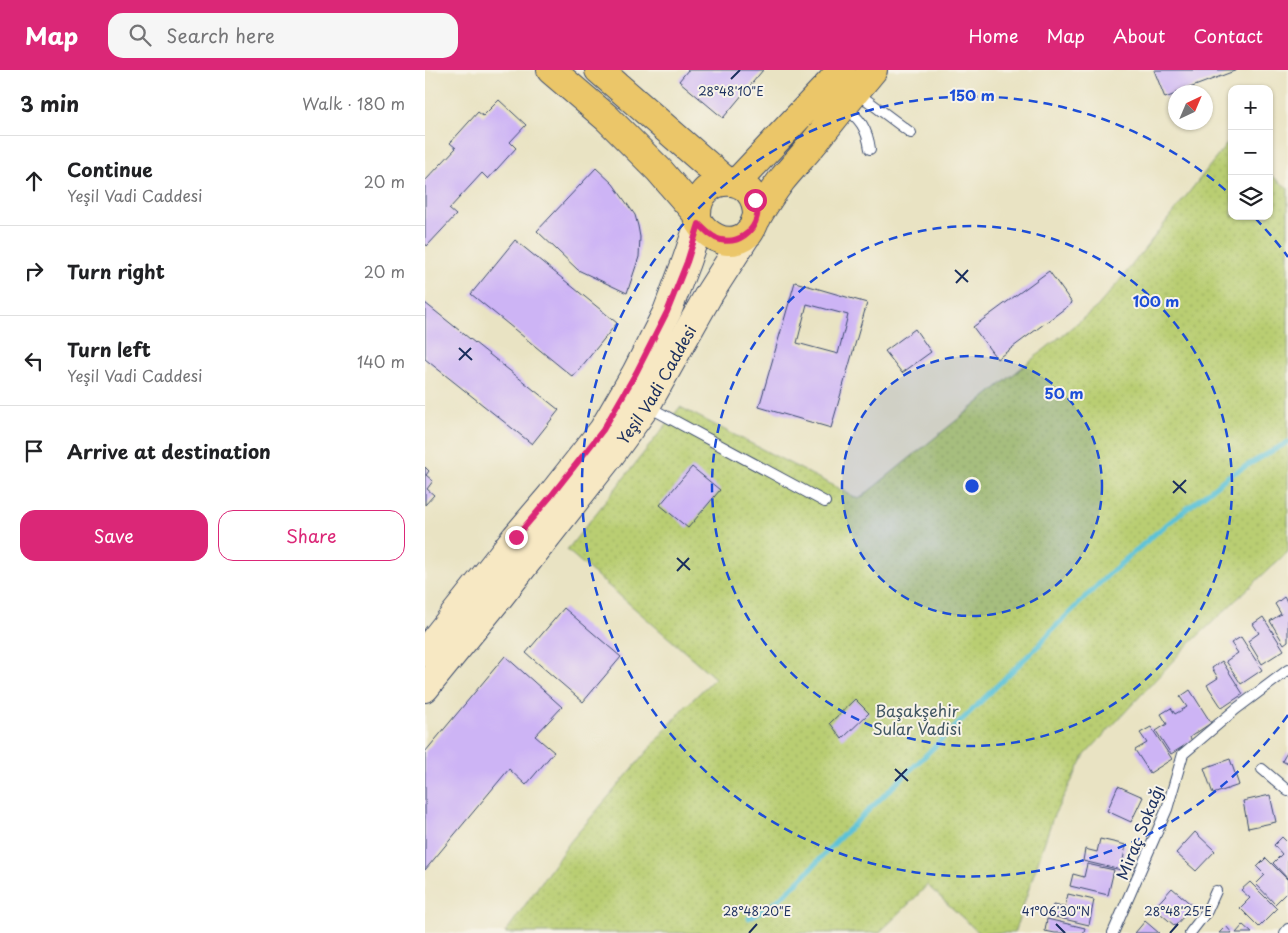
<!DOCTYPE html>
<html lang="en">
<head>
<meta charset="utf-8">
<style>
  body { margin:0; font-family:"Playpen Sans",sans-serif; background:#f6f6f6; color:#202124 }
  .controls { position:absolute; right:15px; top:15px; display:grid; overflow:hidden; border-radius:10px; box-shadow:0 1px 4px #0004 }
  .controls button { width:45px; height:45px; display:grid; place-items:center; padding:0; border:0; border-bottom:1px solid #e0e0e0; background:#fff; color:#202124; font:25px sans-serif }
  .compass { position:absolute; left:743px; top:15px; width:45px; height:45px; border-radius:50%; background:#fff; box-shadow:0 1px 4px #0004; rotate:44deg }
  .stop { position:absolute; width:15px; height:15px; margin:-11px; border:4px solid #db2777; border-radius:50%; background:#fff }
  .stop.end { background:#db2777; border-color:#fff; box-shadow:0 1px 5px #0008 }
  .list { margin:0; padding:0; list-style:none }
  h2 { display:flex; justify-content:space-between; align-items:center; height:65px; margin:0; padding:0 20px; font-size:21px }
  h2 small { font-size:16px; font-weight:400; color:#757577 }
  .list li { display:grid; grid-template-columns:32px 1fr auto; gap:15px; align-items:center; box-sizing:border-box; height:90px; padding:0 20px; border-top:1px solid #e0e0e0 }
  .list b { display:block; font-size:19px; white-space:nowrap }
  .list p { margin:0; font-size:16px; white-space:nowrap; color:#757577 }
  .list em { font-size:16px; font-style:normal; color:#757577 }
  .actions { display:flex; gap:10px; padding:15px 20px }
  .actions a { flex:1; padding:11px 0; border:1px solid #db2777; border-radius:15px; text-align:center; font-size:18px; color:#db2777 }
  .actions .main { background:#db2777; color:#fff }
  .icon { flex:none; width:28px; height:28px; fill:none; stroke:currentColor; stroke-width:2; stroke-linecap:round; stroke-linejoin:round }
  .map { position:relative; flex:none; width:863px; height:863px; overflow:hidden }
  header { display:flex; align-items:center; gap:30px; box-sizing:border-box; height:70px; padding:0 25px; background:#db2777; color:#fff }
  header strong { font-size:24px }
  nav { display:flex; gap:28px; margin-inline-start:auto; font-size:18px }
  .search { width:350px; height:45px; background:#f6f6f6; display:flex; align-items:center; gap:12px; box-sizing:border-box; padding:0 18px; border-radius:15px; color:#757577; font-size:19px }
  main { display:flex }
  aside { flex:1; background:#fff }
  .map>svg:first-child { display:block }
</style>
</head>
<body>
<header>
<strong>Map</strong>
<div class="search"><svg class="icon" aria-label="search" viewBox="0 0 24 24"><circle cx="10" cy="10" r="6"/><path d="M15 15l6 6"/></svg>Search here</div>
<nav><a>Home</a><a>Map</a><a>About</a><a>Contact</a></nav>
</header>
<main>
<aside>
<h2>3 min<small>Walk · 180 m</small></h2>
<ul class="list">
<li><svg class="icon" aria-label="ahead" viewBox="0 0 24 24"><path d="M12 20V5M6 11l6-6 6 6"/></svg><div><b>Continue</b><p>Yeşil Vadi Caddesi</p></div><em>20 m</em></li>
<li><svg class="icon" aria-label="right" viewBox="0 0 24 24"><path d="M7 20v-9h11M14 6l5 5-5 5"/></svg><div><b>Turn right</b></div><em>20 m</em></li>
<li><svg class="icon" aria-label="left" viewBox="0 0 24 24"><path d="M17 20v-9H6M10 6l-5 5 5 5"/></svg><div><b>Turn left</b><p>Yeşil Vadi Caddesi</p></div><em>140 m</em></li>
<li><svg class="icon" aria-label="arrive" viewBox="0 0 24 24"><path d="M6 21V4h12l-3 4 3 4H6"/></svg><div><b>Arrive at destination</b></div></li>
</ul>
<div class="actions"><a class="main">Save</a><a>Share</a></div>
</aside>
<div class="map">
<svg width="863" height="863" viewBox="0 0 863 863">
  <defs>
    <pattern id="park-dots" width="8" height="8" patternUnits="userSpaceOnUse" patternTransform="scale(1.25)"><rect width="8" height="8" fill="#b9ce72"/><path d="M2 2h.1M6 6h.1" fill="none" stroke="#9eb165" stroke-width="1.8" stroke-linecap="round"/></pattern>
  </defs>
  <rect width="100%" height="100%" fill="#f7f3e8"/>
  <filter id="ink" filterUnits="userSpaceOnUse"><feTurbulence type="fractalNoise" baseFrequency=".02" numOctaves="2"/><feDisplacementMap in="SourceGraphic" scale="10" xChannelSelector="R" yChannelSelector="G"/><feConvolveMatrix kernelMatrix="1 2 1 2 8 2 1 2 1" color-interpolation-filters="sRGB"/></filter>
  <filter id="wash" filterUnits="userSpaceOnUse"><feTurbulence type="fractalNoise" baseFrequency=".0096" numOctaves="4" result="noise"/><feDisplacementMap in="SourceGraphic" scale="20" xChannelSelector="R" yChannelSelector="G"/><feGaussianBlur stdDeviation="1.12" result="paint"/><feColorMatrix in="noise" values="0 0 0 0 0 0 0 0 0 0 0 0 0 0 0 0 0 1.4 0 .05"/><feComposite in="paint" operator="in"/></filter>
  <g filter="url(#wash)">
    <rect width="100%" height="100%" fill="#e9e3c3"/>
    <path fill="url(#park-dots)" stroke="#6a7e68" d="M 802,74 L 807,77 L 807,146 L 844,146 L 844,104 L 863,118 L 863,482 L 847,496 L 759,579 L 660,685 L 628,747 L 589,863 L 554,863 L 502,815 L 493,825 L 454,863 L 80,863 L 145,772 L 259,638 L 290,608 L 142,480 L 255,337 L 434,429 L 672,237 L 692,214 Z"/>
    <g fill="none" stroke-linecap="round" stroke-linejoin="round">
      <path stroke="#5bc2d8" stroke-width="5" d="M 324,848 C 333,843 342,839 350,832 C 378,811 400,781 426,757 C 489,697 552,635 615,574 L 626,561 L 684,504 L 731,463 L 802,407 L 863,372"/>
    </g>
    <g id="blocks">
      <path fill="#cdb4f5" fill-rule="evenodd" d="M 263,0 L 338,0 L 298,48 L 254,11 Z
        M 729,0 L 812,0 L 754,22 L 751,22 L 751,24 L 740,28 Z
        M 74,30 L 101,55 L 85,72 L 91,78 L 63,109 L 57,103 L 24,139 L 31,145 L 2,176 L 0,173 L 0,111 L 31,78 L 25,73 L 53,42 L 58,46 Z
        M 171,98 L 188,114 L 210,145 L 213,156 L 215,167 L 214,187 L 202,223 L 153,200 L 112,161 Z
        M 90,170 L 192,253 L 148,307 L 46,224 Z
        M 624,201 L 647,233 L 572,289 L 548,257 Z
        M 370,212 L 442,233 L 406,358 L 334,337 ZM 382,234 L 423,245 L 413,284 L 372,273 Z
        M 0,233 L 134,340 L 107,374 L 0,289 Z
        M 490,259 L 506,282 L 477,303 L 460,281 Z
        M 0,397 L 4,401 L 1,405 L 8,411 L 2,419 L 9,425 L 0,435 Z
        M 267,397 L 295,420 L 263,458 L 235,435 Z
        M 859,527 L 863,533 L 863,571 L 859,574 L 845,551 L 856,544 L 850,534 Z
        M 139,538 L 196,587 L 158,632 L 101,583 Z
        M 838,547 L 859,580 L 837,594 L 823,571 L 834,563 L 828,554 Z
        M 816,567 L 837,600 L 816,614 L 801,591 L 813,583 L 806,573 Z
        M 80,586 L 137,637 L 110,666 L 129,682 L 101,715 L 84,699 L 0,800 L 0,682 Z
        M 797,591 L 818,624 L 797,638 L 782,615 L 793,608 L 787,598 Z
        M 765,620 L 786,653 L 765,667 L 767,671 L 746,684 L 731,661 L 742,654 L 736,644 L 746,638 L 750,644 L 762,637 L 755,627 Z
        M 430,629 L 444,643 L 417,669 L 405,653 Z
        M 726,657 L 747,689 L 725,703 L 710,680 L 722,673 L 715,663 Z
        M 863,681 L 863,694 L 857,691 Z
        M 805,689 L 814,715 L 788,724 L 779,698 Z
        M 693,716 L 718,727 L 706,752 L 682,741 Z
        M 845,725 L 851,752 L 823,758 L 818,731 Z
        M 770,762 L 790,781 L 771,801 L 751,783 Z
        M 857,767 L 863,773 L 863,809 L 848,793 L 857,784 L 849,775 Z
        M 675,769 L 701,775 L 696,800 L 658,791 L 660,779 L 672,782 Z
        M 841,788 L 863,810 L 863,821 L 850,834 L 831,814 L 840,805 L 832,797 Z
        M 662,794 L 689,800 L 683,825 L 645,816 L 648,804 L 659,807 Z
        M 825,812 L 852,839 L 834,857 L 815,838 L 825,828 L 816,820 Z
        M 747,818 L 768,836 L 750,856 L 729,838 Z
        M 643,824 L 669,830 L 664,855 L 626,846 L 628,835 L 640,837 Z
        M 622,849 L 660,858 L 659,863 L 630,863 L 620,861 Z
        M 720,851 L 734,863 L 710,863 Z
        M 818,855 L 827,863 L 811,863 Z
        M 801,856 L 807,863 L 794,863 Z"/>
    </g>
  </g>
  <g filter="url(#ink)">
    <use href="#blocks" fill-opacity="0" stroke="#3a4a6d" stroke-width="1"/>
    <g fill="none" stroke-linecap="round" stroke-linejoin="round">
      <g stroke="#3a4a6d" stroke-width="12">
        <path id="service" d="M 431,22 L 486,63
          M 419,36 C 435,49 442,58 445,79
          M 222,336 L 400,432
          M 837,699 L 863,721
          M 688,863 L 742,739 L 758,684 L 811,639 L 863,600
          M 765,863 L 782,841 L 791,821
          M 860,863 L 863,859"/>
      </g>
      <g stroke="#3a4a6d" stroke-width="30">
        <g id="secondary">
          <path d="M 0,582 L 91,467 L 126,426 L 178,360 L 211,303 L 242,242 L 261,192 L 274,154"/>
          <path id="s1" d="M 0,618 L 75,526 L 184,387 L 221,336 L 284,224 L 323,163"/>
        </g>
      </g>
      <g stroke="#3a4a6d" stroke-width="30">
        <path id="primary" d="M 126,0 L 182,48 L 234,100 L 272,144
          M 174,0 L 301,111
          M 311,113 L 406,12 L 416,0
          M 332,148 C 334,99 272,102 272,144 C 272,151 275,155 280,160 C 293,172 309,176 324,163 C 327,159 329,154 331,149 C 338,137 347,123 356,111 C 368,96 381,83 393,68 C 411,45 429,23 448,0"/>
      </g>
      <use href="#service" stroke="#fff" stroke-width="10"/>
      <use href="#secondary" stroke="#f7e8c3" stroke-width="28"/>
      <use href="#primary" stroke="#ebc669" stroke-width="28"/>
    </g>
  </g>
  <g fill="none" stroke-linecap="round" stroke-linejoin="round" filter="url(#ink)">
    <path stroke="#db2777" stroke-width="6" d="M 91,467 L 126,426 L 178,360 L 211,303 L 242,242 L 262,192 L 274,154 C 280,160 287,168 296,170 C 313,174 329,162 332,146 C 333,141 332,135 330,130"/>
  </g>
  <path fill="none" stroke="#1b2f5e" stroke-width="2" d="M 306,9 L 315,0M 530,200 L 543,212M 531,213 L 543,200M 34,278 L 47,290M 34,290 L 46,278M 748,411 L 761,423M 748,423 L 761,410M 252,488 L 265,500M 252,501 L 264,488M 470,699 L 483,711M 470,711 L 482,699M 631,854 L 640,863M 324,863 L 332,854M 745,863 L 753,854"/>
  <circle cx="547" cy="416" r="130" fill="#1d4ed8" fill-opacity=".12"/>
  <g fill="none" stroke="#1d4ed8" stroke-width="2.5" stroke-dasharray="9 6">
    <circle cx="547" cy="416" r="130"/>
    <circle cx="547" cy="416" r="260"/>
    <path d="M863 645A390 390 0 1 1 805 124M830 148A390 390 0 0 1 863 187"/>
  </g>
  <g text-anchor="middle" dominant-baseline="central" stroke-width="4" stroke-linejoin="round" paint-order="stroke">
    <g font-size="16" fill="#1b2f5e" stroke="#f7f3e8">
      <text stroke="none"><textPath href="#s1" startOffset="382">Yeşil Vadi Caddesi</textPath></text>
      <text transform="translate(714 762) rotate(-68)">Miraç Sokağı</text>
    </g>
    <g font-size="16" fill="#425763" stroke="#f7f3e8">
      <text x="492" y="640">Başakşehir<tspan x="492" dy="18">Sular Vadisi</tspan></text>
    </g>
  </g>
  <g font-size="12" text-anchor="middle" fill="#1b2f5e" stroke="#f7f3e8" stroke-width="4" stroke-linejoin="round" paint-order="stroke">
    <text x="306" y="26">28°48'10"E</text>
    <text x="332" y="846">28°48'20"E</text>
    <text x="753" y="846">28°48'25"E</text>
    <text x="631" y="846">41°06'30"N</text>
  </g>
  <circle cx="547" cy="416" r="8" fill="#1d4ed8" stroke="#f7f3e8" stroke-width="2.5"/>
  <g font-size="15" text-anchor="middle" font-weight="bold" fill="#1d4ed8" stroke="#f7f3e8" stroke-width="4" stroke-linejoin="round" paint-order="stroke">
    <text x="547" y="31">150 m</text>
    <text x="731" y="237">100 m</text>
    <text x="639" y="329">50 m</text>
  </g>
</svg>
<div class="controls">
<button>+</button>
<button>−</button>
<button><svg class="icon" aria-label="layers" viewBox="0 0 24 24"><path d="M12 4l9 5-9 5-9-5zM3 14l9 5 9-5"/></svg></button>
</div>
<svg class="compass" viewBox="-18 -18 36 36"><path d="M0-13l5 13h-10z" fill="#e53935"/><path d="M0 13l5-13h-10z" fill="#757577"/></svg>
<div class="stop" style="left:330px;top:130px"></div>
<div class="stop end" style="left:91px;top:467px"></div>
</div>
</main>
</body>
</html>
